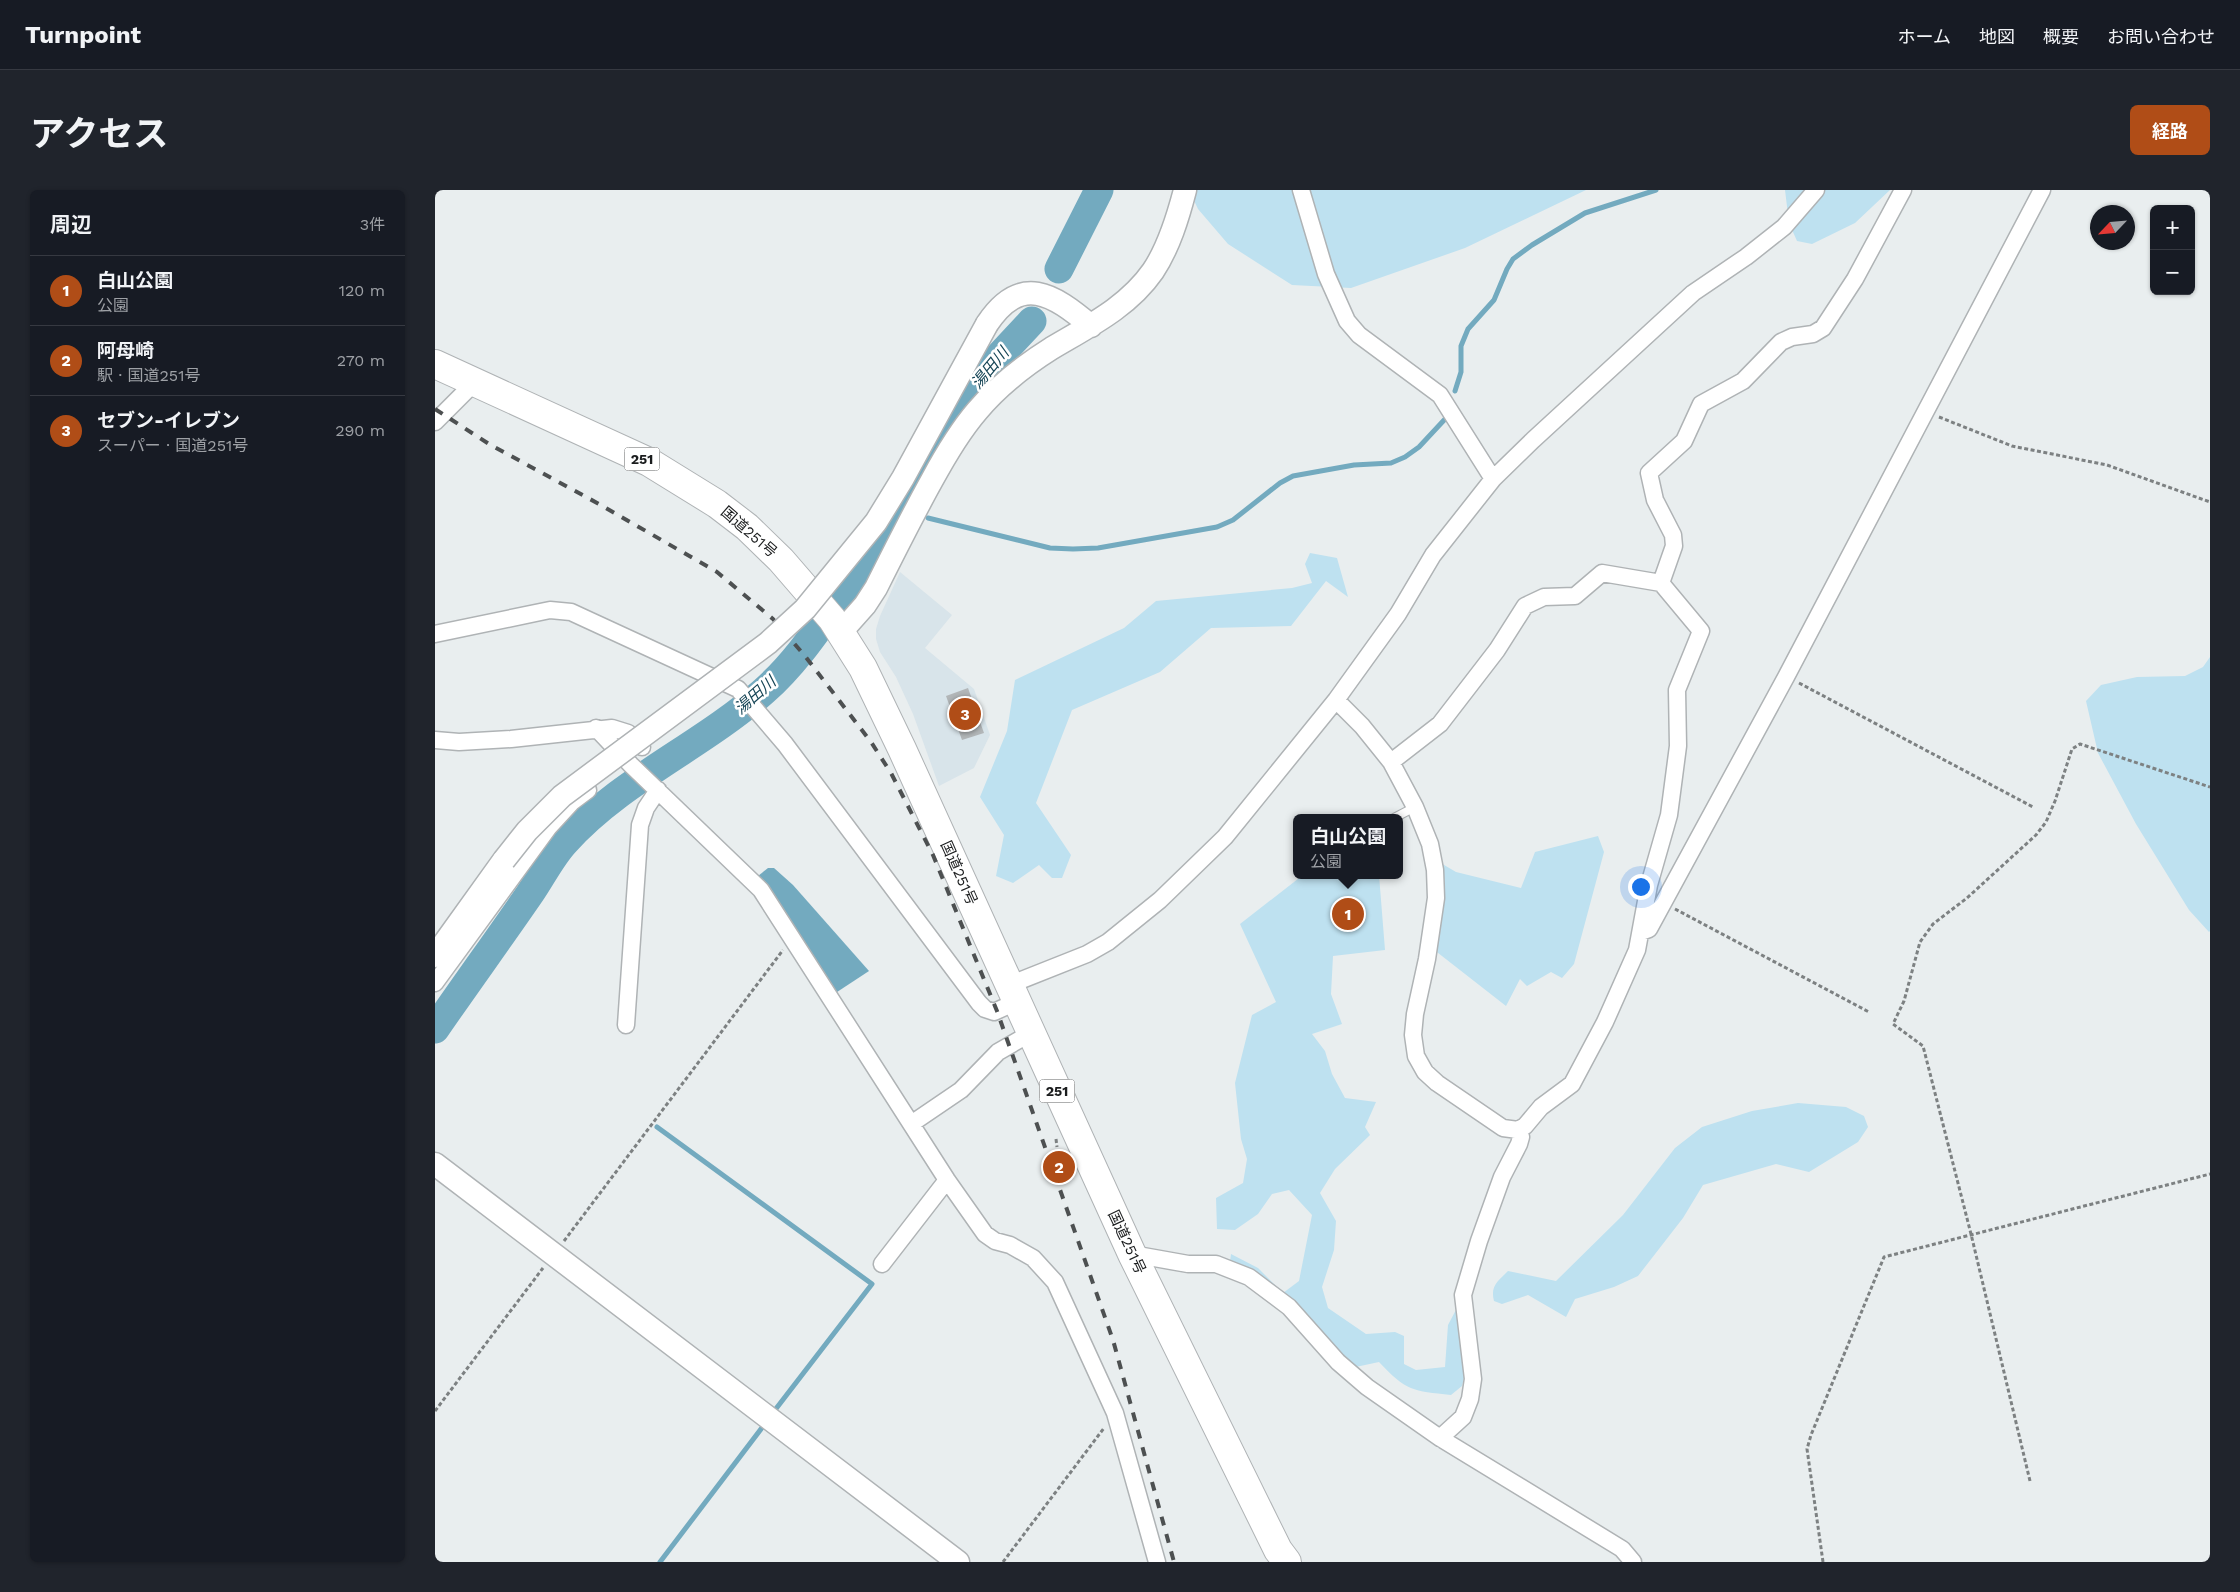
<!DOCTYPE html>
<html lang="ja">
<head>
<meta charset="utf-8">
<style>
  body { margin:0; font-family:"Work Sans","Noto Sans JP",sans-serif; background:#20242c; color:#f1f3f6 }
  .controls { position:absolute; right:15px; top:15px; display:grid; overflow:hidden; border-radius:8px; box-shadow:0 1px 4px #0004 }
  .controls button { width:45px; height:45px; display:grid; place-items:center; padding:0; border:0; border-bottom:1px solid #363941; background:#171b24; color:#f1f3f6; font:25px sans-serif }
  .compass { position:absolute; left:1655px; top:15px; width:45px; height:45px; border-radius:50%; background:#171b24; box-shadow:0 1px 4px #0004; rotate:244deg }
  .you { position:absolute; left:1205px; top:696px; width:18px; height:18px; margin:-12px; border:4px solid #fff; border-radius:50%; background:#1a73e8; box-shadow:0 0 0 8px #1a73e833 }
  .badge { display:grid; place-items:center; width:32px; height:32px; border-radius:50%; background:#b04d17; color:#fff; font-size:16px; font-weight:700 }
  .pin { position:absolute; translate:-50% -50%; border:2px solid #fff; box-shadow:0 1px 5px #0006 }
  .popup { position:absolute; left:858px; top:624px; width:110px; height:65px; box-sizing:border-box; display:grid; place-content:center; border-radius:8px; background:#171b24; filter:drop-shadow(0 1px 4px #0005); font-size:16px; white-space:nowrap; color:#9ea1a6 }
  .popup b { font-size:19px; color:#f1f3f6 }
  .popup::after { content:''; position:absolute; left:50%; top:100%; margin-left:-10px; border:10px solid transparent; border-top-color:#171b24 }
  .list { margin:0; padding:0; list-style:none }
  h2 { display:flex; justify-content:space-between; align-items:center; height:65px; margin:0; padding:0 20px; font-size:21px }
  h2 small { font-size:16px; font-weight:400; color:#9ea1a6 }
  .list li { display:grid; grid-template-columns:32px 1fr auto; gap:15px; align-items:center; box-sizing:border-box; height:70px; padding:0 20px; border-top:1px solid #363941 }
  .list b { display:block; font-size:19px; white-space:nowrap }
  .list p { margin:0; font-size:16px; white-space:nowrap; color:#9ea1a6 }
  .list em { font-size:16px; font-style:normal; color:#9ea1a6 }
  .map { position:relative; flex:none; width:1775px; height:1372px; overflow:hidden; border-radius:8px }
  header { display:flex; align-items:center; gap:30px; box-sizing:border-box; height:70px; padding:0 25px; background:#171b24; border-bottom:1px solid #363941 }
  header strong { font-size:24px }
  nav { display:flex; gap:28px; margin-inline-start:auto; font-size:18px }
  .intro { display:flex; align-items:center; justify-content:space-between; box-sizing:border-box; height:120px; padding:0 30px }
  h1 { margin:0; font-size:35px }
  .button { padding:12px 22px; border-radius:8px; background:#b04d17; color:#fff; font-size:18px; font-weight:700 }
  main { display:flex; gap:30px; padding:0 30px }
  aside { flex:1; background:#171b24; border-radius:8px; box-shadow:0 1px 4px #0004 }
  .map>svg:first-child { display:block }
</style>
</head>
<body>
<header>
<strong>Turnpoint</strong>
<nav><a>ホーム</a><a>地図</a><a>概要</a><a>お問い合わせ</a></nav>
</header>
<div class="intro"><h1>アクセス</h1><a class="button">経路</a></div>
<main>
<aside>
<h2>周辺<small>3件</small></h2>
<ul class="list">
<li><span class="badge">1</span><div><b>白山公園</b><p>公園</p></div><em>120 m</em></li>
<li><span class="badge">2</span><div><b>阿母崎</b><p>駅 · 国道251号</p></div><em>270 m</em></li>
<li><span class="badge">3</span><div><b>セブン-イレブン</b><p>スーパー · 国道251号</p></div><em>290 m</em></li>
</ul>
</aside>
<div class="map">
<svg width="1775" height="1372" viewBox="0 0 1775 1372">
  <rect width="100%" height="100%" fill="#e9eeef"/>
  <path fill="#d8e4ea" d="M 465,382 L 517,425 L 490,458 L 539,499 L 555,545 L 539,578 L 504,596 L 478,524 L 461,487 L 445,462 L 441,449 L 441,439 L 445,426 Z"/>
  <path fill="#bee1f0" d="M 754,0 L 1151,0 L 1030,58 L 916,98 L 857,95 L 793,54 L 763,19 Z
    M 1350,0 L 1455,0 L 1420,33 L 1377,54 L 1362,51 L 1354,33 Z
    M 875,363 L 902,368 L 913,407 L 891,391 L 856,436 L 776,438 L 725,482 L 637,520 L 601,613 L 636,665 L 627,688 L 617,688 L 604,675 L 578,693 L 561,686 L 569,645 L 545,607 L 572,541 L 580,490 L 689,438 L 721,411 L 857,398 L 877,393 L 870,374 Z
    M 1775,467 L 1775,741 L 1774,742 L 1754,720 L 1701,634 L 1663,563 L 1651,511 L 1666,495 L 1702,487 L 1750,486 L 1768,477 Z
    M 1163,646 L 1169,662 L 1139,774 L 1127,788 L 1116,782 L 1092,796 L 1085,789 L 1071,816 L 998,759 L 1004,672 L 1021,682 L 1086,698 L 1100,662 Z
    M 868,685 L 944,685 L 950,760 L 898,766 L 896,804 L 907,834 L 877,844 L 890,861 L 897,884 L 910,908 L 941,912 L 930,937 L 935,945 L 900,979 L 885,1003 L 901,1031 L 899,1060 L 887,1097 L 893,1118 L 931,1144 L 960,1142 L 969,1146 L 969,1174 L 981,1180 L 1010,1177 L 1013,1135 L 1023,1116 L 1031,1180 L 1027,1196 L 1016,1205 C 978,1201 971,1201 944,1172 L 916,1178 L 795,1072 L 796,1064 L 823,1078 L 848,1103 L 864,1091 L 877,1025 L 854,1000 L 837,1004 L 823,1024 L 800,1040 L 782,1039 L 781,1008 L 808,993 L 812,969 L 806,949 L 800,893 L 817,825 L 841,812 L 805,734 Z
    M 1363,913 L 1411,917 L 1429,926 L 1433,937 L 1423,952 L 1374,982 L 1341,974 L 1268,995 L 1248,1028 L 1203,1086 L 1179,1097 L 1140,1109 L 1131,1127 L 1093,1105 L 1067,1114 L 1059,1111 C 1055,1096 1063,1091 1073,1081 L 1121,1091 L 1188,1025 L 1240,958 L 1267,937 L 1317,921 Z"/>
  <path fill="#73aabf" d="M 333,678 L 339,678 L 358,695 L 434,781 L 399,804 L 323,686 Z"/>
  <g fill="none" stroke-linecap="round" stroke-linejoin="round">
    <path stroke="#73aabf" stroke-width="5" d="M 1020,201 L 1026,182 L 1026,156 L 1033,139 L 1059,110 L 1072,79 L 1078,69 L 1097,55 L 1150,23 L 1221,0
      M 493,328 L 615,358 L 638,359 L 663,358 L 782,337 L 798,330 L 845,293 L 858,286 L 919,275 L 956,273 L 970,267 L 984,257 L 1011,228
      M 222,937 L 437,1094 L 340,1220
      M 225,1372 L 329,1235"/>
    <path stroke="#73aabf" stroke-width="29" d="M 624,79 L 664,0
      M 0,839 C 31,794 63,750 94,705 C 106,688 116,667 130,652 C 186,590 267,556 329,501 C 372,463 399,412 435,368 L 542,190 L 597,131"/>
  </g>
  <path fill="#b2b6b8" d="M 533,498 L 549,543 L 527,550 L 511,506 Z"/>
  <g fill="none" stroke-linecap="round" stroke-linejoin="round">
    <g stroke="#afb3b5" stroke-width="10">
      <path id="lane" d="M 959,628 L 980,617"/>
    </g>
    <g stroke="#afb3b5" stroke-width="19">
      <path id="street" d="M 866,0 L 891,84 L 912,131 L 924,145 L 1005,205 L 1058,289
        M 0,232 L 40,192
        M 1226,393 L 1239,356 L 1238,345 L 1220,310 L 1214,283 L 1249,251 L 1266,214 L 1308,191 L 1346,152 L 1357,147 L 1378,144 L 1388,138 L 1420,89 L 1468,0
        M 0,444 L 115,420 L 136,422 L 303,499 L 350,554 L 544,813 L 550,819 L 559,822 L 581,812
        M 901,510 L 927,536 L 956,572 L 980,617 L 995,654 L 1000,680 L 1001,708 L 992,769 L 980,824 L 978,845 L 981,866 L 990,882 L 1002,893 L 1068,938 L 1083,940 L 1090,936 L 1106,917 L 1137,894 L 1170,832 L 1202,760 L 1214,695 L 1234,625 L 1243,556 L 1242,500 L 1266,441 L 1226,393 L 1167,383 L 1140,406 L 1109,407 L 1090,416 L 1062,460 L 1005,534 L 956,572
        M 161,538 L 196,575 L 326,700 L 512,990 L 550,1044 L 560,1051 L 575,1055 L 598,1068 L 620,1092 L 680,1223 L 722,1372
        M 0,550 L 24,552 L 76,549 L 177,538 L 193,543 L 207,557
        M 1206,742 L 1214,739 L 1351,487 L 1607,0
        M 0,793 L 114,637 L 137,612 L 153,600
        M 574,795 L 652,764 L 673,752 L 725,710 L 790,647 L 901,510 L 963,424 L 998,365 L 1058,289 L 1098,250 L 1258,103 L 1311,67 L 1349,37 L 1381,0
        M 191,835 L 205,635 L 211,618 L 223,600
        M 476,934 L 526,900 L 563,862 L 596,843
        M 697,1064 L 753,1074 L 781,1074 L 814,1087 L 854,1117 L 903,1172 L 932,1197 L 1005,1248 L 1187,1359 L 1198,1372
        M 447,1074 L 512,990
        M 1005,1248 L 1028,1227 L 1035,1209 L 1038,1189 L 1028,1105 L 1044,1051 L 1067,987 L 1084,954 L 1086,947 L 1083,940"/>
    </g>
    <g stroke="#afb3b5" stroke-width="25">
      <path id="secondary" d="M 552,134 C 586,83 618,104 656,136
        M 406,442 L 430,415 L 441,398 C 459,362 477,326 497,290 C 510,266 524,242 542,221 C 563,196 590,175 617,158 C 654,136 693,117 718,81 C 734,57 743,27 750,0
        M 0,766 L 69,670
        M 0,974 L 523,1372"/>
    </g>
    <g stroke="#afb3b5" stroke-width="30">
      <path id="highway" d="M 0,174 L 214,272 L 282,314 L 312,337 L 346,370 L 397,429 L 428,478 L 467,559 L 697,1064 L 843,1360 L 852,1372"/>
    </g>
    <path stroke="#7d8182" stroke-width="3" stroke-dasharray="4 2.5" stroke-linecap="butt" d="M 1504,227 L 1577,256 L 1672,275 L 1775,312
      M 1364,493 L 1598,617
      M 1240,719 L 1434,822
      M 621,949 L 622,957
      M 129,1051 L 348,760
      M 0,1221 L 108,1078
      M 1595,1291 L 1536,1044 L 1488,856 L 1458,834 L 1469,811 L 1485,752 L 1498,734 L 1532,708 L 1601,645 L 1611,632 L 1620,611 L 1637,559 L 1645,554 L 1775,597
      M 568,1372 L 669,1238
      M 1388,1372 L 1372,1259 L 1376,1245 L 1449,1067 L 1775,984"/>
    <use href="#lane" stroke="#fff" stroke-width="8"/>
    <use href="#street" stroke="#fff" stroke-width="16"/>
    <use href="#secondary" stroke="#fff" stroke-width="22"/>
    <use href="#highway" stroke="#fff" stroke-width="28"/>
    <path stroke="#4d5051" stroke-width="4" stroke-dasharray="9 9" stroke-linecap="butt" d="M 0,219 L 54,254 L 164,314 L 282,382 L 338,429 L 370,466 L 436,552 L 456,583 L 498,665 L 562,821 L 678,1150 L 739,1372"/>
    <g stroke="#afb3b5" stroke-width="25" stroke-linecap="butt">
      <path id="secondary-bridge" d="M 69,670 L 92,641 L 127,606 L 333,453 L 370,419 L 441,332 L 468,288 L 552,134"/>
    </g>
    <use href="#secondary-bridge" stroke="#fff" stroke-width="22"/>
  </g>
  <g text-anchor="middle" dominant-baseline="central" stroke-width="5" stroke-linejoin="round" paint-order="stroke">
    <g fill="#fff" stroke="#5f6061" stroke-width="1">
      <rect x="189.5" y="257.5" width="35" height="23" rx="4"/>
      <rect x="604.5" y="889.5" width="35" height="23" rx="4"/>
    </g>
    <g font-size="14" font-weight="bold" fill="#1a1c1d">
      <text x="207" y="269">251</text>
      <text x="622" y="901">251</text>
    </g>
    <g font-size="15" fill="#1a1c1d" stroke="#fff">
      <text transform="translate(314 342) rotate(41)">国道251号</text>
      <text transform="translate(524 683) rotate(66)">国道251号</text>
      <text transform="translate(692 1052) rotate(65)">国道251号</text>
    </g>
    <g font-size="16" font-style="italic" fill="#164556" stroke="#fff">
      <text transform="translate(555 178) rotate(-50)">湯田川</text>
      <text transform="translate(320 505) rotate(-41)">湯田川</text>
    </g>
  </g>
</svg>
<div class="controls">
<button>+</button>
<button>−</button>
</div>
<svg class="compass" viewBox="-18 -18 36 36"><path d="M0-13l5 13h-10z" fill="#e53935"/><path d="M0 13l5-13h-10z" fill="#9ea1a6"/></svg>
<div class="you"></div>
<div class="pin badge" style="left:913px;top:724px">1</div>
<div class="popup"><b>白山公園</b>公園</div>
<div class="pin badge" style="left:624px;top:977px">2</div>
<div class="pin badge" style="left:530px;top:524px">3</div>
</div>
</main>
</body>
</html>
